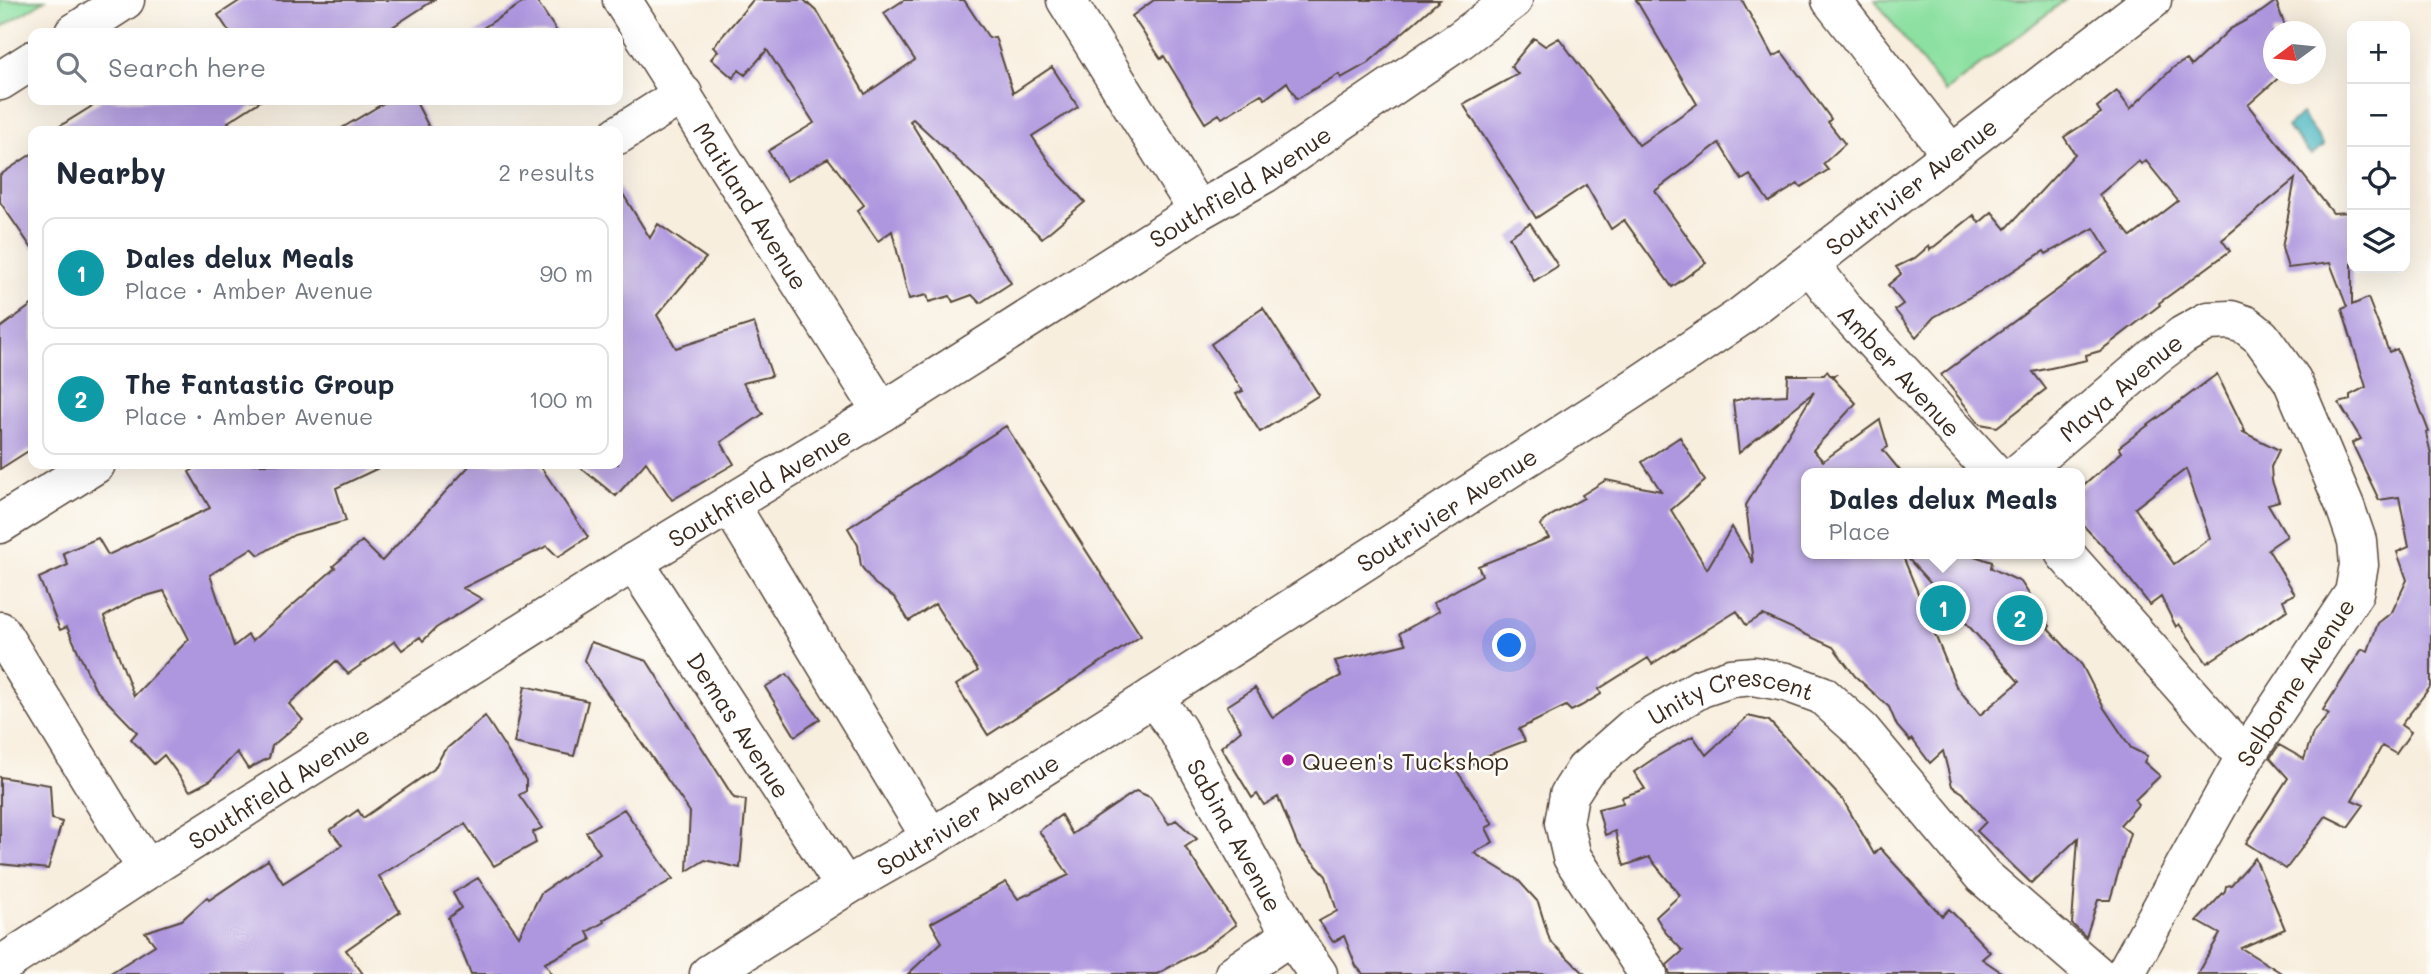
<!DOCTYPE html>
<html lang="en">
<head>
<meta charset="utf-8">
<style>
  body { margin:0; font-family:Mali,sans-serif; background:#f2f2f3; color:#1f2937 }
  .controls { position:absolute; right:21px; top:21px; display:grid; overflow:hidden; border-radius:14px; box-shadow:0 7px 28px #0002 }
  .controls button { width:63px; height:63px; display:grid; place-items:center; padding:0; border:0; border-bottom:2px solid #e0e1e3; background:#fff; color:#1f2937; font:35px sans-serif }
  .compass { position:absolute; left:2263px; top:21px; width:63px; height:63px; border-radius:50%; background:#fff; box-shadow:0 7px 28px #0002; rotate:255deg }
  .you { position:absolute; left:1510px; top:646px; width:24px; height:24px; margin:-18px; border:5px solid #fff; border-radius:50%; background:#1a73e8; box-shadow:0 0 0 10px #1a73e833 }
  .badge { display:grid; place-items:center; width:46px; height:46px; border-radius:50%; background:#b5179e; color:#fff; font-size:23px; font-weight:700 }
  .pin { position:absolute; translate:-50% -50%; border:4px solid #fff; box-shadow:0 2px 7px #0006 }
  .popup { position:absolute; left:1801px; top:468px; width:284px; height:91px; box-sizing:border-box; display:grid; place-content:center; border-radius:14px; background:#fff; filter:drop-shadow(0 2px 5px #0005); font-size:23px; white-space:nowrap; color:#747a83 }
  .popup b { font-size:26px; color:#1f2937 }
  .popup::after { content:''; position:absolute; left:50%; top:100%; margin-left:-14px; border:14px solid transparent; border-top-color:#fff }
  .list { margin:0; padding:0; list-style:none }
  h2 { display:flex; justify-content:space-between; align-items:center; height:91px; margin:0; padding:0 28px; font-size:30px }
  h2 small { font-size:23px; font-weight:400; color:#747a83 }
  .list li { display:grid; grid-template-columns:46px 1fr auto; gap:21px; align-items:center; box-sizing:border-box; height:112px; margin:0 14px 14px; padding:0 14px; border:2px solid #e0e1e3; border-radius:14px }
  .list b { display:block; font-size:26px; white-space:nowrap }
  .list p { margin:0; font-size:23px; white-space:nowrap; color:#747a83 }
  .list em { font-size:23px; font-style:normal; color:#747a83 }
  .icon { flex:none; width:38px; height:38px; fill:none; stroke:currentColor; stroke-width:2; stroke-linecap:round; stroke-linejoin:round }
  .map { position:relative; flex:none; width:2431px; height:974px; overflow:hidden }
  .search { position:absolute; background:#fff; box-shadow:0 7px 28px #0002; left:28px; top:28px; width:595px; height:77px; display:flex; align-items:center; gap:18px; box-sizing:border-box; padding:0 24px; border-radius:14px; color:#747a83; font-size:26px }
  .panel { position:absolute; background:#fff; box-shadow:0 7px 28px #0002; left:28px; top:126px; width:595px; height:343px; border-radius:14px }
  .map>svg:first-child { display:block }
</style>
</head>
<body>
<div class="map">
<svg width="2431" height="974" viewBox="0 0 2431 974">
  <rect width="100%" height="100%" fill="#fdfcf7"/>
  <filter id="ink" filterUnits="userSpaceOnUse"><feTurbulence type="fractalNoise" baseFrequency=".0143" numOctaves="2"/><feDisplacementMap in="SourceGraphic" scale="14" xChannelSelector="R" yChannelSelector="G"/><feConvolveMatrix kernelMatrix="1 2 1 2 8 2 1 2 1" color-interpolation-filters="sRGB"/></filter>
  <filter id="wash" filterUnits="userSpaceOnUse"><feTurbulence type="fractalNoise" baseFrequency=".00686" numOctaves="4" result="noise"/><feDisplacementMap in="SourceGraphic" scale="28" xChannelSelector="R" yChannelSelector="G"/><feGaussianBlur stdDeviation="1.57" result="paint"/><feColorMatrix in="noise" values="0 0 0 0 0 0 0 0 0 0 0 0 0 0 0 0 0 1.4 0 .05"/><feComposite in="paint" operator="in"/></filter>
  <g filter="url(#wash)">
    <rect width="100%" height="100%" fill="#f8eede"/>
    <path fill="#8ce0a1" stroke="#648560" stroke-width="2" d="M 0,0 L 45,0 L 0,28 Z
      M 1875,0 L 2065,0 L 1945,92 Z"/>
    <path fill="#47b6c0" stroke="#41706f" stroke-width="2" d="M 2301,114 L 2324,145 L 2311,155 L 2287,127 Z"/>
    <g id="blocks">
      <path fill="#af97df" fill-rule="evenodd" d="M 241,0 L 434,0 L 383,33 L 230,33 L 218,15 Z
        M 527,0 L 536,0 L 558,33 L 475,33 Z
        M 753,0 L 804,0 L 819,14 L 865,94 L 915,60 L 884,13 L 904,0 L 964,0 L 989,38 L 995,37 L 1013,93 L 1052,67 L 1078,107 L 1032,136 L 1052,166 L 1085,202 L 1042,238 L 913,119 L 910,121 L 1011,283 L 980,303 L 972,295 L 953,302 L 950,296 L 929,302 L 927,295 L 909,299 L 892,231 L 878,241 L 857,211 L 864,205 L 828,158 L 787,181 L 768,151 L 814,123 L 767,50 L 745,75 L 739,70 L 733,78 L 711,59 L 718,51 L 713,47 Z
        M 1154,0 L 1440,0 L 1368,63 L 1341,78 L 1339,74 L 1297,99 L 1287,82 L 1265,99 L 1261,94 L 1222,118 L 1219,114 L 1205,123 L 1164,56 L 1161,59 L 1132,16 Z
        M 1636,0 L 1742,0 L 1773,57 L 1782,52 L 1831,119 L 1828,122 L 1845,144 L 1823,164 L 1828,170 L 1801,187 L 1798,184 L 1769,202 L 1750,175 L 1742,180 L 1719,143 L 1655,191 L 1706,263 L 1672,287 L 1624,220 L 1611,229 L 1586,185 L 1536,218 L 1463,104 L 1518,74 L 1511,66 L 1534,38 L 1545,46 L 1559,38 L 1639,145 L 1697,104 Z
        M 2276,1 L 2287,32 L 2273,32 L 2273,74 L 2283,74 L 2248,105 L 2333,213 L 2352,212 L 2350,240 L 2352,246 L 2352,305 L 2368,298 L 2389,352 L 2397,349 L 2429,432 L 2426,433 L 2431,454 L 2431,686 L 2401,725 L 2411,732 L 2396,754 L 2382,746 L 2352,800 L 2364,805 L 2348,827 L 2326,816 L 2286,869 L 2246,843 L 2288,778 L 2270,758 L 2279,745 L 2304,759 L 2313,733 L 2329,714 L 2323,710 L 2362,649 L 2368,651 L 2378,623 L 2392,612 L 2407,580 L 2397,552 L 2409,547 L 2399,497 L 2379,500 L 2352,443 L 2361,439 L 2339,403 L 2350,400 L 2350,395 L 2366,387 L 2342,309 L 2347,307 L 2330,263 L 2288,268 L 2282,248 L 2295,179 L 2222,240 L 2230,251 L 2159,303 L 2160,305 L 2100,351 L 2086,355 L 2087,360 L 2033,372 L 2046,389 L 1997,427 L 1980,424 L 1941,375 L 2109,252 L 2094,228 L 2046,254 L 2044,251 L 1993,284 L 1934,317 L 1916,337 L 1895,310 L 1903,304 L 1888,285 L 1901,274 L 1896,267 L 1915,258 L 1929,246 L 1930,250 L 1974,215 L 1979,223 L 1992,212 L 2006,229 L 2075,154 L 2064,137 L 2101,113 L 2097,107 L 2117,91 L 2130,109 L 2174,67 L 2186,60 L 2191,66 L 2230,29 L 2261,12 ZM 2139,161 L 2141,164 L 2146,161 L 2178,201 L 2131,237 L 2099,195 Z
        M 102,100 L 262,100 L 228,122 L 234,131 L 52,131 Z
        M 389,100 L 415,100 L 431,131 L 337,131 Z
        M 33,153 L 33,250 L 0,202 L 0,175 Z
        M 618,186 L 650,238 L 658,224 L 706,258 L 657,315 L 676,348 L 754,323 L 772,376 L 743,383 L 763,414 L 721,442 L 734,464 L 672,500 L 646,462 L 616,496 L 576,464 L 618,464 Z
        M 1530,223 L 1558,266 L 1534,281 L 1509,237 Z
        M 33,304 L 33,448 L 0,469 L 0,328 Z
        M 1263,308 L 1319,395 L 1260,432 L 1236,394 L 1243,391 L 1211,344 Z
        M 1827,371 L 1830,375 L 1835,375 L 1832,377 L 1856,403 L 1813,450 L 1823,461 L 1880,420 L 1888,447 L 1883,450 L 1902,473 L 1807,473 L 1807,554 L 1902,554 L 1956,686 L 1980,715 L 2019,682 L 1904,554 L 1969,554 L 1992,562 L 1991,568 L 2021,582 L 2050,626 L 2048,628 L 2082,665 L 2104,708 L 2131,748 L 2147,756 L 2144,762 L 2160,776 L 2135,800 L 2138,805 L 2120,825 L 2130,833 L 2110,900 L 2098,900 L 2086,937 L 2072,924 L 2078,838 L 2031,883 L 1977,831 L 1986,822 L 1963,793 L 1952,786 L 1943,751 L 1930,763 L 1912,739 L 1910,741 L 1897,726 L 1889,707 L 1855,676 L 1833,647 L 1763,615 L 1746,625 L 1737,611 L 1652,664 L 1648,658 L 1599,689 L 1601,694 L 1581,706 L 1571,711 L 1566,706 L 1519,729 L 1525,741 L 1480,758 L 1481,760 L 1457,771 L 1493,824 L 1486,828 L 1493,842 L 1474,853 L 1518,880 L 1538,902 L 1550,941 L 1585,974 L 1363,974 L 1356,966 L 1344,936 L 1333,942 L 1319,921 L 1337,911 L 1326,876 L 1298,846 L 1278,797 L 1264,805 L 1257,794 L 1252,798 L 1221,747 L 1241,730 L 1227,706 L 1255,688 L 1273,718 L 1307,693 L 1341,676 L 1335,661 L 1406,644 L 1400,633 L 1439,611 L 1433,603 L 1482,575 L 1478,566 L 1549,538 L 1540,525 L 1552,515 L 1584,498 L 1582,495 L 1606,480 L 1661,491 L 1642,462 L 1680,437 L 1705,481 L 1671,510 L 1707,569 L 1732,527 L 1753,563 L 1746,505 L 1814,392 L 1739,453 L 1733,401 L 1750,397 L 1787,395 L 1788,375 L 1824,375 Z
        M 2217,374 L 2245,431 L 2243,432 L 2279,450 L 2271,467 L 2272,481 L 2279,501 L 2268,504 L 2287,536 L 2268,549 L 2295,594 L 2283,600 L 2287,610 L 2207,663 L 2179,624 L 2176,627 L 2161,597 L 2150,605 L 2110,554 L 2080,522 L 2080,489 L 2122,452 L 2119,447 ZM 2186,469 L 2210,538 L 2174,564 L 2135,508 Z
        M 1006,426 L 1141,636 L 988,735 L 956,685 L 978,671 L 935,604 L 909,621 L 895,598 L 875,584 L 861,566 L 858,545 L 848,528 Z
        M 203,464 L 387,464 L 336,488 L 346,521 L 294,535 L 259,555 L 252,548 L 210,575 L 234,646 L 248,635 L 252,641 L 335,568 L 333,566 L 362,541 L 382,561 L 471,464 L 539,464 L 588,537 L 558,557 L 547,546 L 463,588 L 482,599 L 436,628 L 423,641 L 420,637 L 402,650 L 395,641 L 348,674 L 336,661 L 289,704 L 303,720 L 272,746 L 269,758 L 248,769 L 237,752 L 211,780 L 190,791 L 164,755 L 154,764 L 131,739 L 137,732 L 95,689 L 67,627 L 60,630 L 39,578 L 68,565 L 63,553 L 98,538 L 108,555 L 210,508 L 189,472 ZM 164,591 L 189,639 L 134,696 L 104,617 L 135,599 Z
        M 591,642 L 647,661 L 734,798 L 746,800 L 740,868 L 705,860 L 687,871 L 690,812 L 584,660 Z
        M 787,674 L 820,719 L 795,736 L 765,687 Z
        M 525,686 L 588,701 L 574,756 L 514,743 Z
        M 485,716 L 526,780 L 526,791 L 519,795 L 542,828 L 533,832 L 536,843 L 494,866 L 465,824 L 379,876 L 400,912 L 346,950 L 363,974 L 109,974 L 155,945 L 145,932 L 182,920 L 207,897 L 209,900 L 268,860 L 283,883 L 342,845 L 330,830 L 358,810 L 363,818 L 434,769 L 444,751 Z
        M 1748,716 L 1769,721 L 1843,800 L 1874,854 L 1880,848 L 1942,916 L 1949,909 L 1990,952 L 1982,959 L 2004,974 L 1670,974 L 1667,965 L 1683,951 L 1666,933 L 1656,917 L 1680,895 L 1649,857 L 1624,866 L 1615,831 L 1605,835 L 1598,809 L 1623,803 L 1622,797 L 1645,789 L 1634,772 L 1656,757 L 1693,736 L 1706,755 Z
        M 0,777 L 50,785 L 52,819 L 62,822 L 48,869 L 0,864 Z
        M 1136,791 L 1150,797 L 1169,824 L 1176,820 L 1197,839 L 1185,847 L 1236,925 L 1202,950 L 1157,974 L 908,974 L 942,942 L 931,923 L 1006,882 L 1018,899 L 1069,875 L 1039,831 L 1061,815 L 1072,834 Z
        M 624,809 L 673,879 L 603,920 L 604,922 L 587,932 L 591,940 L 545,963 L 552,974 L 471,974 L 448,918 L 461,908 L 453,893 L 478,878 L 519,936 L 541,893 L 600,853 L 586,832 Z
        M 2255,858 L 2285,929 L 2241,948 L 2283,974 L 2197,974 L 2220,934 L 2197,921 L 2225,891 L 2226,886 L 2231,885 Z"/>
    </g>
  </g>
  <g filter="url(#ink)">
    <use href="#blocks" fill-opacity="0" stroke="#57473b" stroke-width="2"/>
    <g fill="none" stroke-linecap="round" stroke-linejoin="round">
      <g stroke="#57473b" stroke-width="41">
        <g id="minor">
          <path id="s1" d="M 622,0 L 882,412"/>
          <path d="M 1066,0 L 1198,211"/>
          <path d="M 1831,0 L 1951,154"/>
          <path d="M 74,33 L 125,0"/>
          <path d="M 0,81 L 33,60"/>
          <path d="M 618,135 L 683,94"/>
          <path id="s2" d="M 1811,265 L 1844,309 L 1994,473"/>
          <path id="s3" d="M 2019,473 L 2154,357 L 2183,335 L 2208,321 L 2231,320 L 2246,325 L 2261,337 L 2292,380 L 2345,506 L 2357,541 L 2359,565 L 2354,593 L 2245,757 L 2125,974"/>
          <path d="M 730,505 L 931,838"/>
          <path d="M 0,524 L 96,464"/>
          <path d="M 2065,554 L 2245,757"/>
          <path id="s4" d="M 634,562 L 845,887"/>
          <path d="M 0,631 L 126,837 L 148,869"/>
          <path id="s5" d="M 1153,697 L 1177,729 L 1291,935 L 1318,974"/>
          <path id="s6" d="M 0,966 L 148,869 L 634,562 L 882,412 L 1198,211 L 1264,174 L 1460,40 L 1513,0"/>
          <path id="s7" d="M 709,974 L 845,887 L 931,838 L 1153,697 L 1630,391 L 1740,317 L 2152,0"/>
          <path d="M 1234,974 L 1291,935"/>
          <path id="s8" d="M 1648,974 L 1572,857 L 1564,823 L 1569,795 L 1585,770 L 1635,726 L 1701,688 L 1731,678 L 1754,676 L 1786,682 L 1822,695 L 1861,730 L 1983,876 L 2096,974"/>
        </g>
      </g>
      <use href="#minor" stroke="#fff" stroke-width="38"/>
    </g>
  </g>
  <circle fill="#b5179e" stroke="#fdfcf7" stroke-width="2.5" cx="1288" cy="760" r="7"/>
  <g text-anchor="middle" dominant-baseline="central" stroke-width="5" stroke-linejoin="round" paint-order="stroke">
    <g font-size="24" fill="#3b2a1e" stroke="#fdfcf7">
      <text stroke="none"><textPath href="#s6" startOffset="1465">Southfield Avenue</textPath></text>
      <text stroke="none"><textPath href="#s7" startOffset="1438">Soutrivier Avenue</textPath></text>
      <text stroke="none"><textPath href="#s1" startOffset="243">Maitland Avenue</textPath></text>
      <text stroke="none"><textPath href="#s2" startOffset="138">Amber Avenue</textPath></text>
      <text stroke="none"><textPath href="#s3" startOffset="133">Maya Avenue</textPath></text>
      <text stroke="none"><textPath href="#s6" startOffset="898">Southfield Avenue</textPath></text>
      <text stroke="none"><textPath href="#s7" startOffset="872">Soutrivier Avenue</textPath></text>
      <text transform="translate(2295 682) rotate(-57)">Selborne Avenue</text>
      <text stroke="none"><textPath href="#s8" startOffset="404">Unity Crescent</textPath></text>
      <text stroke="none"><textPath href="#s4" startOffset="194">Demas Avenue</textPath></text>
      <text stroke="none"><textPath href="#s6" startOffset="331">Southfield Avenue</textPath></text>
      <text stroke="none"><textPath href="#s7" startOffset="304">Soutrivier Avenue</textPath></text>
      <text stroke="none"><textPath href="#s5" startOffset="161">Sabina Avenue</textPath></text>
    </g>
    <g font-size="24" fill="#3b2a1e" stroke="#fdfcf7" text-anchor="start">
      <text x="1302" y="760">Queen's Tuckshop</text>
    </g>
  </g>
</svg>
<div class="controls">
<button>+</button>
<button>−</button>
<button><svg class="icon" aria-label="locate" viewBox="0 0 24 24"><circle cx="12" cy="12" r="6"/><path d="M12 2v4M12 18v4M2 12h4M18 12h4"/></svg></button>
<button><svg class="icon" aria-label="layers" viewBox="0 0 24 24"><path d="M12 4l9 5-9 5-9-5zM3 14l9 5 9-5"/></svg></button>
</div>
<svg class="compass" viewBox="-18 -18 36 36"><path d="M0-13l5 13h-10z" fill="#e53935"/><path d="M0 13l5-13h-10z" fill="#747a83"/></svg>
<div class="you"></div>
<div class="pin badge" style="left:1943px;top:608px;background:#0f9aa8">1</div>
<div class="popup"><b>Dales delux Meals</b>Place</div>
<div class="pin badge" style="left:2020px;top:618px;background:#0f9aa8">2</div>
<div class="search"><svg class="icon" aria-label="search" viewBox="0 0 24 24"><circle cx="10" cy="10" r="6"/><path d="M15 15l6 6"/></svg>Search here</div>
<section class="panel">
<h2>Nearby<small>2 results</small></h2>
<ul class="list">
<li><span class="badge" style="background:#0f9aa8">1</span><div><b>Dales delux Meals</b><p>Place · Amber Avenue</p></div><em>90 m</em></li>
<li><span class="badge" style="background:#0f9aa8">2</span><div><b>The Fantastic Group</b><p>Place · Amber Avenue</p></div><em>100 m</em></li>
</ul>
</section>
</div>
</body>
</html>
